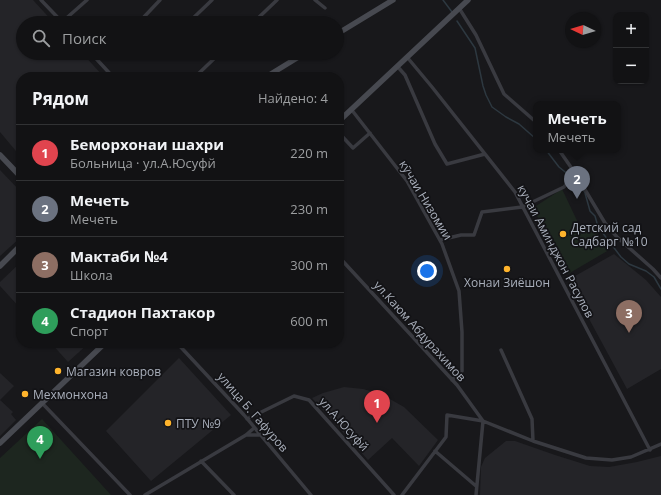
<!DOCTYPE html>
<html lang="ru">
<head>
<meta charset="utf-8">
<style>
  body { margin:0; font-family:"Open Sans",sans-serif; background:#1f2022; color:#f1f3f6 }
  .controls { position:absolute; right:12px; top:12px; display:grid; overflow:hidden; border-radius:8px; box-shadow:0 1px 3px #0004 }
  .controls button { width:36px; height:36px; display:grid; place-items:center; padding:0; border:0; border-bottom:1px solid #313234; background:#121214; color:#f1f3f6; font:20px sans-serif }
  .compass { position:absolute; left:565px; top:12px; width:36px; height:36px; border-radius:50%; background:#121214; box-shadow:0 1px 3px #0004; rotate:274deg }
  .you { position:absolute; left:427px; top:271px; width:14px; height:14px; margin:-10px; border:3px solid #fff; border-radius:50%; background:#1a73e8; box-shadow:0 0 0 6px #1a73e833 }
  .badge { display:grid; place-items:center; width:26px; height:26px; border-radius:50%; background:#1a73e8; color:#fff; font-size:13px; font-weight:700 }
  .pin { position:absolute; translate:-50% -33px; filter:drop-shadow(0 1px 2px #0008) }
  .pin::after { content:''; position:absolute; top:21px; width:14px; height:12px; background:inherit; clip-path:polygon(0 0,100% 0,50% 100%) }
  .popup { position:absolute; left:533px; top:101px; width:88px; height:52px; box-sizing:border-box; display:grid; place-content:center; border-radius:8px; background:#121214; filter:drop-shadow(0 1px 3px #0005); font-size:13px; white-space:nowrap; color:#9c9ea0 }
  .popup b { font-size:15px; color:#f1f3f6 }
  .popup::after { content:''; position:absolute; left:50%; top:100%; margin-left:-8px; border:8px solid transparent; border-top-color:#121214 }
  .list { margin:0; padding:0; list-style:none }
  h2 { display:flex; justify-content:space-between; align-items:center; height:52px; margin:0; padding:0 16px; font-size:17px }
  h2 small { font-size:13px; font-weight:400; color:#9c9ea0 }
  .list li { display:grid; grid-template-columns:26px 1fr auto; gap:12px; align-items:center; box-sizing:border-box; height:56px; padding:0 16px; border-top:1px solid #313234 }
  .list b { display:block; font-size:15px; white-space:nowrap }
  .list p { margin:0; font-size:13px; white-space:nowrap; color:#9c9ea0 }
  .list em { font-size:13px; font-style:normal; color:#9c9ea0 }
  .icon { flex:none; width:22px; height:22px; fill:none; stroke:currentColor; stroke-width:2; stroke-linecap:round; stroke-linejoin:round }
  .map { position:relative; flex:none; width:661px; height:495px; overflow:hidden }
  .search { position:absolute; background:#121214; box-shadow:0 1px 3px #0004; left:16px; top:16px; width:328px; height:44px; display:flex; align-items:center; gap:10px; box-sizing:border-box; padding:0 14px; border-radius:22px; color:#9c9ea0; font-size:15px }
  .panel { position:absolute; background:#121214; box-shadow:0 1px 3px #0004; left:16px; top:72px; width:328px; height:276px; border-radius:16px }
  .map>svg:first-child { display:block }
</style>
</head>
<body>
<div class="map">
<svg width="661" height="495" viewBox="0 0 661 495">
  <rect width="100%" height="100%" fill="#18181b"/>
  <path fill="#242428" d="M 0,0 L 33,0 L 54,23 L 23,23 L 23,53 L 82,53 L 104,77 L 21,77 L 21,157 L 0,132 Z
    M 0,170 L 21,192 L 21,237 L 0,256 Z
    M 614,254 L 646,280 L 661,297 L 661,369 L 627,389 L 568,280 Z
    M 21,262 L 21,309 L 0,286 L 0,282 Z
    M 51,343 L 89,343 L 68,362 Z
    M 179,358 L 231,415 L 151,481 L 106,431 Z
    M 0,373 L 14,386 L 0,400 L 13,412 L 11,414 L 16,420 L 0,436 Z
    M 344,387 L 363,389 L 381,394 L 404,407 L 438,440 L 419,466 L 392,438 L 368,460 L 312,398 L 323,393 Z
    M 506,441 L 515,441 L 555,455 L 590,466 L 609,467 L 637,462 L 661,456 L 661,495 L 480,495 L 481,467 L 485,458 Z"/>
  <path fill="#1d261f" d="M 562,189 L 582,231 L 594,227 L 609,250 L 568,274 L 533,208 Z
    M 42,419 L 111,495 L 0,495 L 0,458 Z"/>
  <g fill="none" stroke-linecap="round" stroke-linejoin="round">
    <path stroke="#2d3840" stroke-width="1.5" d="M 443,0 L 452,12
      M 457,21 L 475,48 L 483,86 L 486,95 L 492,107 L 506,117 L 519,124 L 536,139
      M 546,150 L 559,167 L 580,184 L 585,193 L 590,211 L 595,216 L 597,223 L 602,232 L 621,257 L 629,264 L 646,271 L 654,277 L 661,289"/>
    <path stroke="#393a40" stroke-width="3.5" d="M 41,0 L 63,23
      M 315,0 L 325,8
      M 459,8 L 476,35 L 504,94 L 536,122
      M 62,22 L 87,0
      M 146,23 L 142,19 L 160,0
      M 188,23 L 212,0
      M 253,23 L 277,0
      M 91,53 L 113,77
      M 407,57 L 432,87 L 515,192 L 650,450
      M 397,66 L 405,75 L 435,144 L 447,164 L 485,154
      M 195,77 L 220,53
      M 351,109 L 407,181 L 442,244 L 459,291 L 462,332 L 462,371 L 452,380
      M 339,133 L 353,148 L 370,133
      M 559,150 L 575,173 L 605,223 L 617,237 L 653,269 L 661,278
      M 440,240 L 461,235 L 474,235 L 482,212 L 522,207 L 564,187 L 570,179
      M 339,257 L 457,385 L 483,421 L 476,495
      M 177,343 L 244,415 L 311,495
      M 501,350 L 532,419 L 533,441
      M 42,403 L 130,495
      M 247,419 L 294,396 L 309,400 L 394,495
      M 246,435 L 261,435
      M 435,451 L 476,486
      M 201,461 L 234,495
      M 145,495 L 246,435 L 254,428
      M 402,495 L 446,437 L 447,415 L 483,421 L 533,441 L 586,458 L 612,460 L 631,457 L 661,444"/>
    <path stroke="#474950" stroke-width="5.5" d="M 337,34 L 393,0
      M 266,77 L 305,53
      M 339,121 L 468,0
      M 0,155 L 21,177
      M 0,266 L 21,245
      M 0,443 L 105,343"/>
  </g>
  <g fill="#ffb42c" stroke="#131316" stroke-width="1.5">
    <circle cx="563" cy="234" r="4"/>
    <circle cx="507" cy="269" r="4"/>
    <circle cx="58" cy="371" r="4"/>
    <circle cx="25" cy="394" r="4"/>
    <circle cx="168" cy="423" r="4"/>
  </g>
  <g text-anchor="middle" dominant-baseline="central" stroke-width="3.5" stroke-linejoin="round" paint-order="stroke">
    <g font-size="12" fill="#a9afbb" stroke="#131316">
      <text transform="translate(426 200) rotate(59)">кӯчаи Низомии</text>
      <text transform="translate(556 251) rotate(62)">кучаи Аминджон Расулов</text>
      <text transform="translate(420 331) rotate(48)">ул.Каюм Абдурахимов</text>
      <text transform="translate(253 412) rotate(49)">улица Б. Гафуров</text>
      <text transform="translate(344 424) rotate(48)">ул.А.Юсуфй</text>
    </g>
    <g font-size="12" fill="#a9afbb" stroke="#131316" text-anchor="start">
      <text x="571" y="227">Детский сад<tspan x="571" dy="14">Садбарг №10</tspan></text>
      <text x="507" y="282" text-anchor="middle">Хонаи Зиёшон</text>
      <text x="66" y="371">Магазин ковров</text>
      <text x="33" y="394">Мехмонхона</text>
      <text x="176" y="423">ПТУ №9</text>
    </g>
  </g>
</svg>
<div class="controls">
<button>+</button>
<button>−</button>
</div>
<svg class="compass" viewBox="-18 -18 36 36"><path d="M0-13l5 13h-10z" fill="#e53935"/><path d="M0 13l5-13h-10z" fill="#9c9ea0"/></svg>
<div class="you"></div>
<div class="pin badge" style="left:377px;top:423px;background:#e0444e">1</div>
<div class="pin badge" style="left:577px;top:199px;background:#6b7280">2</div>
<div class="popup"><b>Мечеть</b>Мечеть</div>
<div class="pin badge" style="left:629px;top:333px;background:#8d6e63">3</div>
<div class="pin badge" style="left:40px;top:459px;background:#2e9e5b">4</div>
<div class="search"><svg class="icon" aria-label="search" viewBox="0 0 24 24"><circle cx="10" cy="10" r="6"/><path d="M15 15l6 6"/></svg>Поиск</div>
<section class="panel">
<h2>Рядом<small>Найдено: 4</small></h2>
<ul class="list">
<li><span class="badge" style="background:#e0444e">1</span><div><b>Беморхонаи шахри</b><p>Больница · ул.А.Юсуфй</p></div><em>220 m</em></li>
<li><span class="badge" style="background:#6b7280">2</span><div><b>Мечеть</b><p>Мечеть</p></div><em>230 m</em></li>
<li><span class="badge" style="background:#8d6e63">3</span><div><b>Мактаби №4</b><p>Школа</p></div><em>300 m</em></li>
<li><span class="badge" style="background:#2e9e5b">4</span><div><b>Стадион Пахтакор</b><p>Спорт</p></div><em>600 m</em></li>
</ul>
</section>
</div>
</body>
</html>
